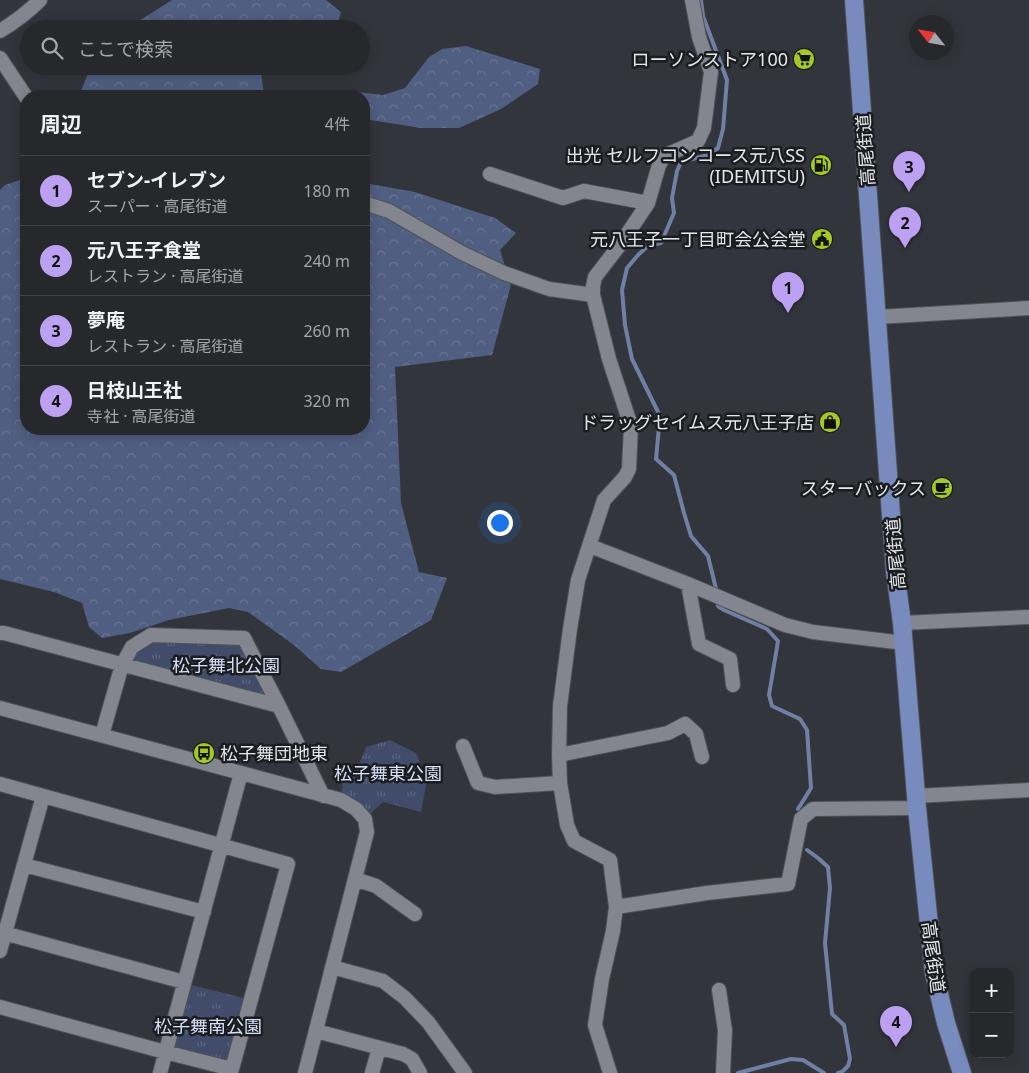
<!DOCTYPE html>
<html lang="ja">
<head>
<meta charset="utf-8">
<style>
  body { margin:0; font-family:"Noto Sans","Noto Sans JP",sans-serif; background:#2e3034; color:#f1f3f6 }
  .controls { position:absolute; right:15px; bottom:15px; display:grid; overflow:hidden; border-radius:10px; box-shadow:0 2px 12px #0003 }
  .controls button { width:45px; height:45px; display:grid; place-items:center; padding:0; border:0; border-bottom:1px solid #424448; background:#26282c; color:#f1f3f6; font:25px sans-serif }
  .compass { position:absolute; left:909px; top:15px; width:45px; height:45px; border-radius:50%; background:#26282c; box-shadow:0 2px 12px #0003; rotate:301deg }
  .you { position:absolute; left:499px; top:522px; width:18px; height:18px; margin:-12px; border:4px solid #fff; border-radius:50%; background:#1a73e8; box-shadow:0 0 0 8px #1a73e833 }
  .badge { display:grid; place-items:center; width:32px; height:32px; border-radius:50%; background:#bca0f2; color:#111; font-size:16px; font-weight:700 }
  .pin { position:absolute; translate:-50% -41px; filter:drop-shadow(0 1px 2px #0008) }
  .pin::after { content:''; position:absolute; top:26px; width:18px; height:15px; background:inherit; clip-path:polygon(0 0,100% 0,50% 100%) }
  .list { margin:0; padding:0; list-style:none }
  h2 { display:flex; justify-content:space-between; align-items:center; height:65px; margin:0; padding:0 20px; font-size:21px }
  h2 small { font-size:16px; font-weight:400; color:#a4a6a9 }
  .list li { display:grid; grid-template-columns:32px 1fr auto; gap:15px; align-items:center; box-sizing:border-box; height:70px; padding:0 20px; border-top:1px solid #424448 }
  .list b { display:block; font-size:19px; white-space:nowrap }
  .list p { margin:0; font-size:16px; white-space:nowrap; color:#a4a6a9 }
  .list em { font-size:16px; font-style:normal; color:#a4a6a9 }
  .icon { flex:none; width:28px; height:28px; fill:none; stroke:currentColor; stroke-width:2; stroke-linecap:round; stroke-linejoin:round }
  .map { position:relative; flex:none; width:1029px; height:1073px; overflow:hidden }
  .search { position:absolute; background:#26282c; box-shadow:0 2px 12px #0003; left:20px; top:20px; width:350px; height:55px; display:flex; align-items:center; gap:12px; box-sizing:border-box; padding:0 18px; border-radius:28px; color:#a4a6a9; font-size:19px }
  .panel { position:absolute; background:#26282c; box-shadow:0 2px 12px #0003; left:20px; top:90px; width:350px; height:345px; border-radius:20px }
  .map>svg:first-child { display:block }
</style>
</head>
<body>
<div class="map">
<svg width="1029" height="1073" viewBox="0 0 1029 1073">
  <defs>
    <pattern id="forest-crowns" width="20" height="18" patternUnits="userSpaceOnUse" patternTransform="scale(1.25)"><rect width="20" height="18" fill="#505e81"/><path d="M2 6a3 3 0 1 1 6 0M12 15a3 3 0 1 1 6 0" fill="none" stroke="#697593"/></pattern>
    <pattern id="park-tufts" width="24" height="20" patternUnits="userSpaceOnUse" patternTransform="scale(1.25)"><rect width="24" height="20" fill="#404c69"/><path d="M3 7l-1-3M5 7V3M7 7l1-3M15 17l-1-3M17 17v-4M19 17l1-3" fill="none" stroke="#5b667f"/></pattern>
  </defs>
  <rect width="100%" height="100%" fill="#32353b"/>
  <path fill="url(#forest-crowns)" d="M 172,0 L 326,0 L 341,12 L 337,27 L 308,26 L 304,29 L 126,29 Z
    M 466,46 L 540,69 L 538,84 L 501,109 L 459,128 L 421,128 L 364,119 L 364,96 L 335,96 L 349,91 L 383,95 L 405,88 L 429,57 L 442,49 Z
    M 91,66 L 264,66 L 261,71 L 264,96 L 79,96 Z
    M 26,178 L 26,429 L 364,429 L 364,183 L 415,192 L 495,218 L 516,233 L 500,250 L 511,285 L 492,355 L 395,367 L 401,503 L 419,572 L 447,578 L 431,620 L 341,672 L 321,669 L 294,645 L 248,612 L 229,608 L 169,620 L 130,633 L 102,638 L 89,627 L 82,603 L 54,592 L 0,579 L 0,190 L 5,185 Z"/>
  <path fill="url(#park-tufts)" d="M 151,635 L 244,638 L 279,706 L 122,665 Z
    M 390,740 L 416,753 L 427,780 L 421,812 L 383,802 L 365,819 L 341,800 L 343,780 L 355,775 L 366,747 Z
    M 184,983 L 251,1000 L 232,1069 L 165,1052 Z"/>
  <g fill="none" stroke-linecap="round" stroke-linejoin="round">
    <path stroke="#707fa4" stroke-width="4" d="M 701,0 L 703,16 L 727,80 L 723,129 L 718,148 L 708,155 L 681,162 L 677,171 L 672,198 L 674,213 L 661,243 L 648,246 L 639,254 L 627,268 L 622,290 L 625,325 L 632,359 L 660,416 L 656,459 L 674,475 L 684,513 L 691,536 L 708,556 L 717,593
      M 717,600 L 718,606 L 724,610 L 767,629 L 778,641 L 769,695 L 772,706 L 800,719 L 807,730 L 811,788 L 798,809
      M 807,850 L 818,858 L 828,867 L 830,888 L 825,943 L 832,1014 L 844,1025 L 850,1059 L 848,1066 L 842,1072 L 838,1073
      M 738,1073 L 791,1059 L 803,1060 L 824,1073"/>
    <g stroke="#4f5156" stroke-width="16">
      <path id="minor" d="M 0,31 C 15,22 28,12 40,0
        M 0,58 L 26,97
        M 490,174 L 563,198 L 584,191 L 648,203
        M 364,203 L 389,211 L 462,253 L 504,273 L 549,289 L 593,295
        M 877,317 L 1029,308
        M 590,546 L 688,584 L 785,625 L 813,632 L 904,643
        M 688,584 L 699,644 L 730,659 L 733,685
        M 902,623 L 1029,617
        M 0,633 L 4,633 L 279,706 L 323,796
        M 0,708 L 341,800 L 356,809 L 365,819 L 367,832 L 305,1073
        M 102,735 L 122,665 L 132,647 L 151,635 L 244,638 L 279,706
        M 463,746 L 478,783 L 495,787 L 560,783
        M 559,755 L 668,733 L 685,724 L 696,734 L 702,757
        M 0,784 L 288,864 L 232,1069 L 165,1052 L 0,1007
        M 916,796 L 1029,790
        M 24,865 L 204,912
        M 355,879 L 376,886 L 415,914
        M 616,907 L 707,893 L 788,884 L 801,819 L 813,809 L 917,808
        M 0,932 L 184,982
        M 0,951 L 43,796
        M 332,967 L 383,981 L 405,998 L 428,1022 L 465,1073
        M 719,990 L 725,1030 L 723,1073
        M 316,1031 L 403,1054 L 412,1059 L 420,1073
        M 160,1073 L 241,773
        M 372,1073 L 379,1048
        M 610,1073 L 595,1025 L 602,979 L 613,931 L 616,907 L 610,860 L 574,841 L 567,825 L 560,783 L 559,755 L 560,706 L 570,629 L 578,580 L 604,500 L 625,477 L 629,469 L 631,426 L 609,359 L 593,295 L 593,286 L 595,277 L 622,242 L 648,203 L 659,165 L 664,156 L 698,141 L 704,128 L 711,72 L 699,37 L 692,0"/>
    </g>
    <g stroke="#4f5156" stroke-width="20">
      <path id="major" d="M 854,0 L 895,571 L 902,623 L 917,808 L 934,973 L 946,1023 L 962,1073"/>
    </g>
    <use href="#minor" stroke="#83868e" stroke-width="14"/>
    <use href="#major" stroke="#778bbe" stroke-width="18"/>
  </g>
  <defs>
    <g id="supermarket-disc" transform="scale(1.125)"><circle r="9.5" fill="#a3c927" stroke="#1b1c1f"/><path d="M-6-5.5h2.5l.6 2H6L4.5 2H-2.5L-4.4-4H-6ZM-1.5 3.2a1.3 1.3 0 1 0 .1 0ZM3 3.2a1.3 1.3 0 1 0 .1 0Z" fill="#111"/></g>
    <g id="fuel-disc" transform="scale(1.125)"><circle r="9.5" fill="#a3c927" stroke="#1b1c1f"/><path d="M-5.5-6h7V0h2V4h1.3V-2.5L3-4.5l.8-.8L6-3V5H2.5V1h-1V6h-7ZM-4.2-4.7v3.2H.2V-4.7Z" fill="#111"/></g>
    <g id="civic-disc" transform="scale(1.125)"><circle r="9.5" fill="#a3c927" stroke="#1b1c1f"/><path d="M-.6-6.5H3V-4.5H.6V-3L4-1V1h2V6H-6V1h2V-1L-.6-3ZM-1.2 2.5V6h2.4V2.5Z" fill="#111"/></g>
    <g id="shop-disc" transform="scale(1.125)"><circle r="9.5" fill="#a3c927" stroke="#1b1c1f"/><path d="M-5-2.5h2.3a2.7 3.5 0 0 1 5.4 0H5L5.5 6h-11ZM-1.5-2.5h3a1.5 2.3 0 0 0-3 0Z" fill="#111"/></g>
    <g id="cafe-disc" transform="scale(1.125)"><circle r="9.5" fill="#a3c927" stroke="#1b1c1f"/><path d="M-5.5-4.5H6V0H3Q3 3.5 0 3.5H-2.5Q-5.5 3.5-5.5 0ZM3-3.2v2h1.7v-2ZM-6 4.5H4V6H-6Z" fill="#111"/></g>
    <g id="bus-disc" transform="scale(1.125)"><circle r="9.5" fill="#a3c927" stroke="#1b1c1f"/><path d="M-5-6H5V4H4V6H2V4H-2V6H-4V4H-5ZM-3.5-4V0h7V-4ZM-3.5 1.2v1.5H-2V1.2ZM2 1.2v1.5H3.5V1.2Z" fill="#111"/></g>
  </defs>
  <g fill-rule="evenodd">
    <use href="#supermarket-disc" x="804" y="59"/>
    <use href="#fuel-disc" x="821" y="165"/>
    <use href="#civic-disc" x="822" y="239"/>
    <use href="#shop-disc" x="830" y="422"/>
    <use href="#cafe-disc" x="942" y="488"/>
    <use href="#bus-disc" x="204" y="753"/>
  </g>
  <g text-anchor="middle" dominant-baseline="central" stroke-width="5" stroke-linejoin="round" paint-order="stroke">
    <g font-size="18" fill="#e5e7eb" stroke="#1b1c1f" text-anchor="end">
      <text x="788" y="59">ローソンストア100</text>
      <text x="805" y="155">出光 セルフコンコース元八SS<tspan x="805" dy="21">(IDEMITSU)</tspan></text>
      <text x="806" y="239">元八王子一丁目町会公会堂</text>
      <text x="814" y="422">ドラッグセイムス元八王子店</text>
      <text x="926" y="488">スターバックス</text>
      <text x="220" y="753" text-anchor="start">松子舞団地東</text>
    </g>
    <g font-size="18" fill="#e5e7eb" stroke="#1b1c1f">
      <text transform="translate(865 150) rotate(-94)">高尾街道</text>
      <text transform="translate(895 554) rotate(-95)">高尾街道</text>
      <text transform="translate(934 957) rotate(82)">高尾街道</text>
    </g>
    <g font-size="18" fill="#d6e0f9" stroke="#1b1c1f">
      <text x="226" y="665">松子舞北公園</text>
      <text x="388" y="773">松子舞東公園</text>
      <text x="208" y="1026">松子舞南公園</text>
    </g>
  </g>
</svg>
<div class="controls">
<button>+</button>
<button>−</button>
</div>
<svg class="compass" viewBox="-18 -18 36 36"><path d="M0-13l5 13h-10z" fill="#e53935"/><path d="M0 13l5-13h-10z" fill="#a4a6a9"/></svg>
<div class="you"></div>
<div class="pin badge" style="left:788px;top:313px">1</div>
<div class="pin badge" style="left:905px;top:248px">2</div>
<div class="pin badge" style="left:909px;top:192px">3</div>
<div class="pin badge" style="left:896px;top:1047px">4</div>
<div class="search"><svg class="icon" aria-label="search" viewBox="0 0 24 24"><circle cx="10" cy="10" r="6"/><path d="M15 15l6 6"/></svg>ここで検索</div>
<section class="panel">
<h2>周辺<small>4件</small></h2>
<ul class="list">
<li><span class="badge">1</span><div><b>セブン-イレブン</b><p>スーパー · 高尾街道</p></div><em>180 m</em></li>
<li><span class="badge">2</span><div><b>元八王子食堂</b><p>レストラン · 高尾街道</p></div><em>240 m</em></li>
<li><span class="badge">3</span><div><b>夢庵</b><p>レストラン · 高尾街道</p></div><em>260 m</em></li>
<li><span class="badge">4</span><div><b>日枝山王社</b><p>寺社 · 高尾街道</p></div><em>320 m</em></li>
</ul>
</section>
</div>
</body>
</html>
